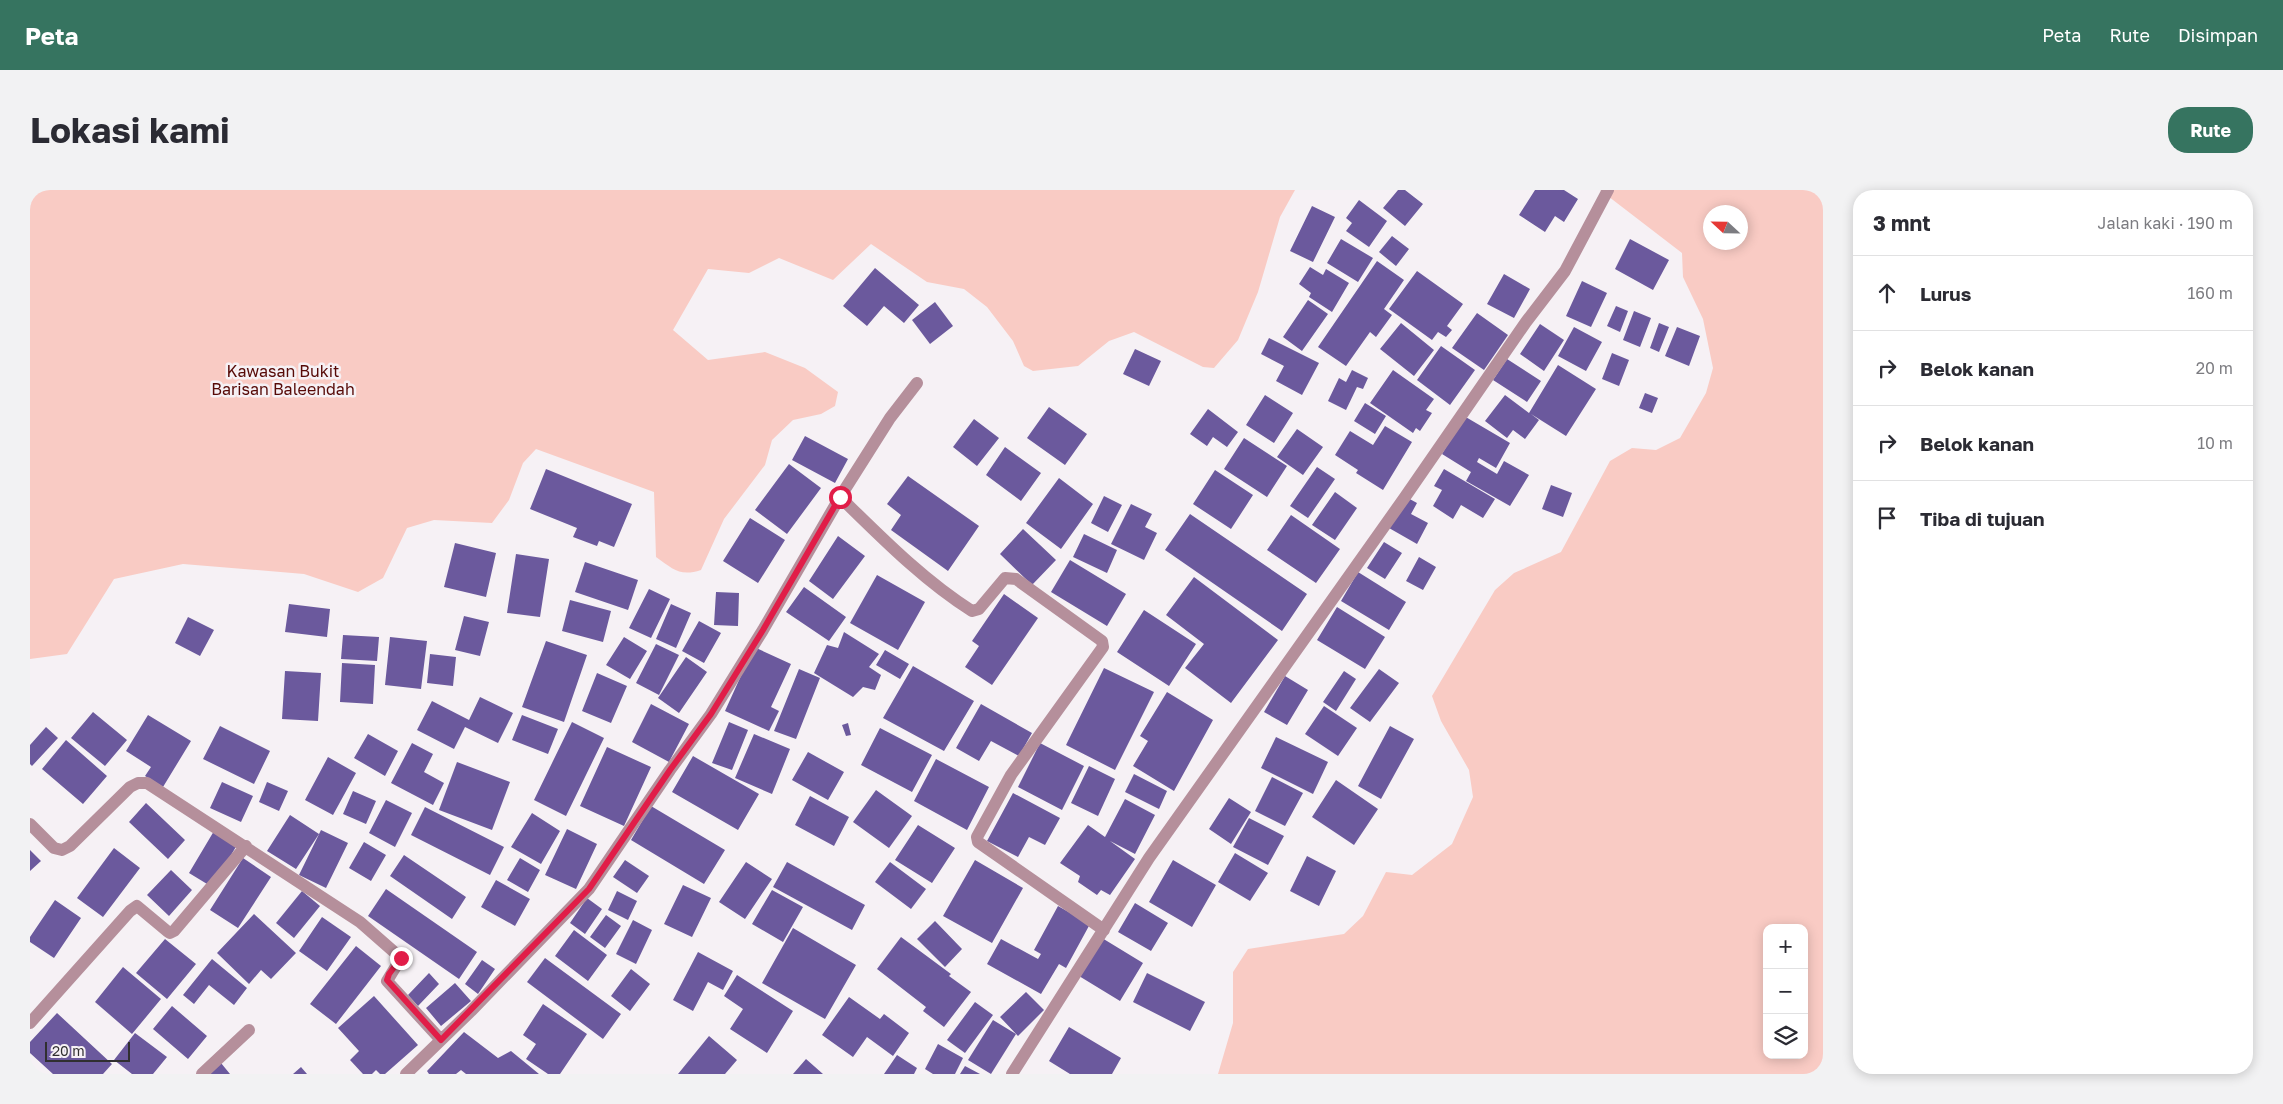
<!DOCTYPE html>
<html lang="id">
<head>
<meta charset="utf-8">
<style>
  body { margin:0; font-family:"Golos Text",sans-serif; background:#f2f2f3; color:#2b2b33 }
  .controls { position:absolute; right:15px; bottom:15px; display:grid; overflow:hidden; border-radius:10px; box-shadow:0 2px 12px #0003 }
  .controls button { width:45px; height:45px; display:grid; place-items:center; padding:0; border:0; border-bottom:1px solid #e1e1e2; background:#fff; color:#2b2b33; font:25px sans-serif }
  .compass { position:absolute; left:1673px; top:15px; width:45px; height:45px; border-radius:50%; background:#fff; box-shadow:0 2px 12px #0003; rotate:292deg }
  .scale { position:absolute; left:15px; bottom:12px; width:85px; box-sizing:border-box; padding-left:5px; border:2px solid #302f30; border-top:0; font-size:14px; line-height:18px; white-space:nowrap; color:#302f30; -webkit-text-stroke:4px #f6f1f5; paint-order:stroke }
  .stop { position:absolute; width:15px; height:15px; margin:-11px; border:4px solid #e11d48; border-radius:50%; background:#fff }
  .stop.end { background:#e11d48; border-color:#fff; box-shadow:0 1px 5px #0008 }
  .list { margin:0; padding:0; list-style:none }
  h2 { display:flex; justify-content:space-between; align-items:center; height:65px; margin:0; padding:0 20px; font-size:21px }
  h2 small { font-size:16px; font-weight:400; color:#7c7c81 }
  .list li { display:grid; grid-template-columns:32px 1fr auto; gap:15px; align-items:center; box-sizing:border-box; height:75px; padding:0 20px; border-top:1px solid #e1e1e2 }
  .list b { display:block; font-size:19px; white-space:nowrap }
  .list em { font-size:16px; font-style:normal; color:#7c7c81 }
  .icon { flex:none; width:28px; height:28px; fill:none; stroke:currentColor; stroke-width:2; stroke-linecap:round; stroke-linejoin:round }
  .map { position:relative; flex:none; width:1793px; height:884px; overflow:hidden; border-radius:20px }
  header { display:flex; align-items:center; gap:30px; box-sizing:border-box; height:70px; padding:0 25px; background:#367460; color:#fff }
  header strong { font-size:24px }
  nav { display:flex; gap:28px; margin-inline-start:auto; font-size:18px }
  .intro { display:flex; align-items:center; justify-content:space-between; box-sizing:border-box; height:120px; padding:0 30px }
  h1 { margin:0; font-size:35px }
  .button { padding:12px 22px; border-radius:20px; background:#367460; color:#fff; font-size:18px; font-weight:700 }
  main { display:flex; gap:30px; padding:0 30px }
  aside { flex:1; background:#fff; border-radius:20px; box-shadow:0 2px 12px #0003 }
  .map>svg:first-child { display:block }
</style>
</head>
<body>
<header>
<strong>Peta</strong>
<nav><a>Peta</a><a>Rute</a><a>Disimpan</a></nav>
</header>
<div class="intro"><h1>Lokasi kami</h1><a class="button">Rute</a></div>
<main>
<div class="map">
<svg width="1793" height="884" viewBox="0 0 1793 884">
  <rect width="100%" height="100%" fill="#f6f1f5"/>
  <path fill="#f9cbc4" fill-rule="evenodd" d="M 0,0 L 1265,0 L 1250,27 L 1228,102 L 1208,150 L 1184,178 L 1173,177 L 1104,142 L 1079,151 L 1048,176 L 1003,181 L 994,176 L 983,151 L 957,117 L 934,99 L 897,92 L 841,54 L 803,90 L 749,68 L 719,83 L 678,79 L 643,140 L 678,170 L 735,162 L 775,178 L 808,202 L 805,216 L 791,224 L 763,230 L 742,250 L 735,275 L 694,329 L 671,380 C 650,387 643,379 626,367 L 624,302 L 506,259 L 493,273 L 479,310 L 462,333 L 404,330 L 377,338 L 353,388 L 328,402 L 274,384 L 153,374 L 84,389 L 37,464 L 0,469 Z
    M 1570,0 L 1793,0 L 1793,884 L 1188,884 L 1203,833 L 1203,782 L 1218,759 L 1314,744 L 1333,726 L 1356,682 L 1382,685 L 1422,654 L 1443,607 L 1439,580 L 1411,531 L 1402,506 L 1465,400 L 1484,383 L 1531,362 L 1580,271 L 1602,258 L 1626,260 L 1650,248 L 1676,203 L 1683,178 L 1673,129 L 1653,87 L 1652,63 ZM 1680,22 L 1710,22 L 1710,52 L 1680,52 ZM 1737,738 L 1774,738 L 1774,865 L 1737,865 Z"/>
  <path fill="#6b599d" d="M 1368,0 L 1375,0 L 1393,14 L 1375,36 L 1353,18 Z
    M 1505,0 L 1534,0 L 1548,9 L 1534,32 L 1525,26 L 1515,42 L 1489,25 Z
    M 1329,10 L 1357,31 L 1339,57 L 1316,41 L 1322,33 L 1316,28 Z
    M 1282,16 L 1305,27 L 1283,72 L 1260,61 Z
    M 1362,46 L 1379,59 L 1366,76 L 1349,62 Z
    M 1311,49 L 1343,68 L 1328,92 L 1297,73 Z
    M 1600,49 L 1639,70 L 1623,100 L 1585,79 Z
    M 1347,71 L 1374,90 L 1354,119 L 1362,125 L 1346,147 L 1340,142 L 1316,176 L 1288,157 Z
    M 1280,77 L 1293,85 L 1296,79 L 1319,93 L 1302,122 L 1279,107 L 1281,103 L 1269,94 Z
    M 845,78 L 889,115 L 874,133 L 854,116 L 837,136 L 813,116 Z
    M 1387,81 L 1433,114 L 1417,136 L 1422,140 L 1416,147 L 1408,142 L 1402,150 L 1359,119 Z
    M 1474,84 L 1500,99 L 1484,128 L 1457,114 Z
    M 1552,91 L 1577,103 L 1561,137 L 1536,126 Z
    M 1278,110 L 1298,124 L 1272,161 L 1253,147 Z
    M 905,112 L 923,136 L 900,154 L 882,130 Z
    M 1586,116 L 1598,121 L 1590,142 L 1577,136 Z
    M 1604,121 L 1621,128 L 1610,157 L 1593,150 Z
    M 1447,123 L 1478,145 L 1454,180 L 1422,158 Z
    M 1371,133 L 1404,160 L 1384,186 L 1350,159 Z
    M 1629,133 L 1639,137 L 1629,162 L 1620,158 Z
    M 1510,134 L 1534,150 L 1514,181 L 1490,164 Z
    M 1544,137 L 1572,152 L 1556,181 L 1528,166 Z
    M 1647,137 L 1670,146 L 1659,176 L 1635,166 Z
    M 1239,148 L 1289,173 L 1272,205 L 1246,191 L 1254,176 L 1231,164 Z
    M 1411,156 L 1445,180 L 1420,215 L 1387,190 Z
    M 1105,159 L 1131,171 L 1119,196 L 1093,184 Z
    M 1582,163 L 1599,170 L 1589,196 L 1572,189 Z
    M 1477,169 L 1511,191 L 1497,212 L 1463,190 Z
    M 1528,175 L 1566,199 L 1536,246 L 1501,224 L 1509,230 L 1495,249 L 1483,240 L 1477,248 L 1455,231 L 1475,205 L 1499,223 Z
    M 1322,180 L 1338,188 L 1333,199 L 1327,197 L 1316,220 L 1298,211 L 1309,188 L 1316,192 Z
    M 1363,180 L 1404,209 L 1396,220 L 1402,223 L 1390,241 L 1386,238 L 1383,243 L 1340,213 Z
    M 1615,203 L 1628,208 L 1622,223 L 1609,218 Z
    M 1235,205 L 1263,223 L 1244,253 L 1216,235 Z
    M 1335,213 L 1356,226 L 1345,244 L 1324,231 Z
    M 1019,217 L 1057,244 L 1035,275 L 997,248 Z
    M 1178,219 L 1208,242 L 1197,257 L 1183,247 L 1177,256 L 1160,244 Z
    M 1434,226 L 1480,253 L 1466,278 L 1449,268 L 1447,272 L 1467,284 L 1474,271 L 1499,285 L 1480,316 L 1436,291 L 1441,282 L 1412,264 Z
    M 944,229 L 969,248 L 947,276 L 923,257 Z
    M 1355,236 L 1382,252 L 1353,300 L 1326,283 L 1328,280 L 1305,265 L 1320,241 L 1343,255 Z
    M 1267,239 L 1293,257 L 1273,285 L 1247,267 Z
    M 775,246 L 818,269 L 805,293 L 762,270 Z
    M 1214,248 L 1257,276 L 1237,307 L 1194,279 Z
    M 975,257 L 1011,283 L 991,311 L 956,285 Z
    M 759,274 L 791,298 L 757,344 L 725,320 Z
    M 1287,277 L 1305,289 L 1278,328 L 1260,316 Z
    M 516,279 L 602,314 L 584,357 L 569,351 L 567,356 L 543,347 L 547,338 L 500,319 Z
    M 1414,279 L 1465,309 L 1453,328 L 1431,315 L 1423,329 L 1403,316 L 1412,300 L 1404,296 Z
    M 1185,280 L 1223,305 L 1201,339 L 1163,314 Z
    M 878,286 L 949,336 L 918,381 L 861,340 L 871,325 L 857,314 Z
    M 1029,288 L 1063,314 L 1031,359 L 996,333 Z
    M 1521,295 L 1542,303 L 1533,327 L 1512,319 Z
    M 1305,302 L 1327,318 L 1305,350 L 1282,335 Z
    M 1074,306 L 1092,315 L 1078,342 L 1061,333 Z
    M 1376,307 L 1387,313 L 1381,324 L 1398,333 L 1387,354 L 1359,338 Z
    M 1101,314 L 1122,324 L 1115,337 L 1127,343 L 1114,370 L 1081,354 Z
    M 1160,324 L 1277,404 L 1252,441 L 1135,360 Z
    M 1261,325 L 1310,359 L 1286,393 L 1237,360 Z
    M 720,328 L 755,350 L 728,393 L 693,371 Z
    M 993,339 L 1026,370 L 1002,395 L 970,364 Z
    M 1054,344 L 1087,360 L 1077,383 L 1043,367 Z
    M 808,346 L 835,366 L 803,409 L 779,391 Z
    M 1354,352 L 1372,363 L 1355,389 L 1337,378 Z
    M 425,353 L 466,363 L 456,407 L 414,397 Z
    M 486,364 L 519,369 L 510,427 L 477,423 Z
    M 1389,367 L 1406,377 L 1393,400 L 1376,391 Z
    M 1040,370 L 1096,404 L 1077,436 L 1021,402 Z
    M 555,372 L 608,390 L 598,420 L 545,402 Z
    M 1328,382 L 1376,412 L 1359,440 L 1311,411 Z
    M 847,385 L 895,412 L 868,460 L 820,433 Z
    M 1164,387 L 1248,450 L 1201,513 L 1155,478 L 1174,454 L 1136,425 Z
    M 774,397 L 816,427 L 799,451 L 756,422 Z
    M 619,399 L 640,409 L 621,448 L 599,438 Z
    M 686,402 L 709,403 L 708,436 L 684,435 Z
    M 974,404 L 1008,428 L 962,495 L 935,477 L 949,456 L 942,451 Z
    M 540,410 L 581,421 L 573,452 L 532,441 Z
    M 259,414 L 300,419 L 297,447 L 255,442 Z
    M 641,414 L 661,423 L 646,458 L 626,449 Z
    M 1307,417 L 1355,447 L 1335,479 L 1287,450 Z
    M 1114,420 L 1166,454 L 1139,496 L 1087,462 Z
    M 434,426 L 459,432 L 450,466 L 425,460 Z
    M 158,427 L 184,440 L 170,466 L 145,453 Z
    M 669,431 L 691,443 L 674,473 L 652,461 Z
    M 814,442 L 849,464 L 839,477 L 851,485 L 845,500 L 833,497 L 823,507 L 784,483 L 797,455 L 808,458 Z
    M 313,445 L 349,447 L 347,471 L 311,469 Z
    M 360,447 L 397,451 L 391,499 L 355,495 Z
    M 594,447 L 617,461 L 600,489 L 576,475 Z
    M 516,451 L 557,465 L 534,532 L 492,517 Z
    M 626,454 L 649,465 L 629,505 L 606,493 Z
    M 724,457 L 761,474 L 741,517 L 749,521 L 739,541 L 695,521 Z
    M 855,460 L 879,474 L 870,489 L 846,475 Z
    M 400,464 L 426,467 L 423,496 L 397,493 Z
    M 656,467 L 677,482 L 649,523 L 628,508 Z
    M 312,473 L 345,475 L 343,514 L 310,512 Z
    M 883,476 L 944,511 L 914,561 L 853,528 Z
    M 1074,478 L 1124,502 L 1085,580 L 1036,555 Z
    M 769,479 L 790,488 L 766,549 L 744,541 Z
    M 1349,479 L 1369,493 L 1340,532 L 1320,518 Z
    M 255,481 L 291,483 L 288,531 L 252,529 Z
    M 1314,481 L 1326,489 L 1306,521 L 1293,512 Z
    M 567,483 L 597,496 L 581,533 L 552,521 Z
    M 1255,486 L 1278,500 L 1257,535 L 1234,522 Z
    M 1137,502 L 1183,530 L 1144,601 L 1103,576 L 1118,551 L 1110,546 Z
    M 450,507 L 483,523 L 468,553 L 435,537 L 424,559 L 387,540 L 402,511 L 439,530 Z
    M 621,514 L 659,534 L 639,572 L 602,552 Z
    M 951,514 L 1002,543 L 989,566 L 961,551 L 949,571 L 926,558 Z
    M 1294,516 L 1327,538 L 1308,566 L 1275,544 Z
    M 63,522 L 97,550 L 75,576 L 41,548 Z
    M 118,525 L 161,551 L 133,597 L 115,586 L 121,577 L 96,561 Z
    M 492,525 L 528,539 L 518,564 L 482,550 Z
    M 542,532 L 574,548 L 536,626 L 504,610 Z
    M 699,532 L 718,540 L 702,580 L 682,573 Z
    M 818,533 L 821,545 L 816,546 L 812,535 Z
    M 190,536 L 240,561 L 224,594 L 173,569 Z
    M 1360,536 L 1384,549 L 1351,609 L 1328,596 Z
    M 16,537 L 28,548 L 2,576 L 0,574 L 0,555 Z
    M 850,538 L 902,565 L 882,602 L 831,575 Z
    M 338,544 L 368,561 L 355,586 L 324,568 Z
    M 724,544 L 760,559 L 742,604 L 705,588 Z
    M 1246,547 L 1298,572 L 1283,604 L 1231,578 Z
    M 36,550 L 77,586 L 53,614 L 12,579 Z
    M 382,553 L 403,564 L 394,582 L 414,593 L 403,615 L 361,593 Z
    M 1010,553 L 1054,576 L 1032,620 L 988,597 Z
    M 577,557 L 621,577 L 594,636 L 550,616 Z
    M 778,562 L 814,582 L 798,610 L 762,590 Z
    M 663,566 L 729,604 L 708,640 L 642,602 Z
    M 298,567 L 326,583 L 303,625 L 275,610 Z
    M 906,569 L 959,597 L 937,640 L 884,611 Z
    M 427,572 L 480,592 L 462,640 L 409,620 Z
    M 1059,576 L 1085,589 L 1068,626 L 1041,613 Z
    M 1104,584 L 1137,601 L 1129,619 L 1095,602 Z
    M 1242,587 L 1273,603 L 1255,636 L 1225,621 Z
    M 1306,590 L 1348,619 L 1324,655 L 1282,627 Z
    M 192,592 L 223,606 L 211,632 L 180,618 Z
    M 237,592 L 258,601 L 249,621 L 229,612 Z
    M 846,600 L 882,626 L 859,658 L 823,632 Z
    M 323,601 L 346,611 L 336,634 L 313,624 Z
    M 983,603 L 1030,628 L 1015,655 L 999,647 L 988,667 L 957,651 Z
    M 780,606 L 819,627 L 804,656 L 765,635 Z
    M 1199,608 L 1221,622 L 1201,654 L 1179,639 Z
    M 1095,609 L 1125,625 L 1105,664 L 1080,651 L 1105,669 L 1080,705 L 1071,700 L 1067,705 L 1048,692 L 1050,686 L 1030,673 L 1058,635 L 1075,647 Z
    M 356,610 L 382,623 L 365,657 L 339,643 Z
    M 116,613 L 155,650 L 138,669 L 99,632 Z
    M 621,616 L 695,660 L 674,694 L 601,650 Z
    M 395,617 L 474,657 L 460,685 L 381,645 Z
    M 502,623 L 530,641 L 511,674 L 481,657 Z
    M 260,625 L 289,644 L 266,679 L 237,661 Z
    M 1219,628 L 1254,646 L 1238,675 L 1203,657 Z
    M 888,635 L 925,658 L 902,693 L 865,670 Z
    M 537,639 L 567,654 L 546,699 L 515,685 Z
    M 291,640 L 318,653 L 296,698 L 269,685 Z
    M 184,641 L 207,655 L 182,697 L 159,683 Z
    M 334,652 L 356,665 L 341,691 L 319,678 Z
    M 84,658 L 110,678 L 73,727 L 47,708 Z
    M 0,660 L 11,671 L 0,681 Z
    M 1205,663 L 1238,683 L 1220,711 L 1188,692 Z
    M 374,665 L 436,707 L 422,729 L 360,686 Z
    M 1277,666 L 1306,681 L 1289,716 L 1260,701 Z
    M 213,668 L 241,687 L 208,738 L 180,720 Z
    M 490,668 L 510,680 L 498,702 L 477,690 Z
    M 595,670 L 619,686 L 607,703 L 583,687 Z
    M 945,670 L 993,698 L 962,753 L 913,726 Z
    M 1143,670 L 1186,695 L 1162,737 L 1119,712 Z
    M 716,672 L 742,689 L 715,729 L 689,712 Z
    M 757,672 L 835,715 L 822,740 L 743,697 Z
    M 860,672 L 896,699 L 881,719 L 845,692 Z
    M 141,680 L 162,700 L 139,726 L 117,705 Z
    M 466,690 L 500,709 L 485,736 L 451,717 Z
    M 653,695 L 681,708 L 662,747 L 634,734 Z
    M 356,699 L 447,762 L 429,789 L 338,726 Z
    M 742,700 L 773,717 L 753,752 L 722,734 Z
    M 272,701 L 290,716 L 264,748 L 246,733 Z
    M 587,701 L 607,711 L 598,730 L 578,720 Z
    M 557,708 L 572,719 L 555,744 L 540,733 Z
    M 25,710 L 51,728 L 24,768 L 0,752 L 0,747 Z
    M 1105,713 L 1138,733 L 1121,761 L 1088,742 Z
    M 1028,716 L 1060,734 L 1036,778 L 1029,774 L 1011,804 L 957,774 L 971,749 L 1008,769 L 1011,764 L 1004,760 Z
    M 224,724 L 266,763 L 241,789 L 231,780 L 219,794 L 187,763 Z
    M 576,725 L 591,736 L 575,758 L 560,747 Z
    M 292,727 L 321,747 L 297,781 L 269,761 Z
    M 603,730 L 622,740 L 606,774 L 586,764 Z
    M 905,731 L 932,759 L 915,777 L 887,749 Z
    M 763,738 L 826,775 L 795,829 L 732,793 Z
    M 544,740 L 577,765 L 558,791 L 525,766 Z
    M 871,747 L 921,784 L 919,786 L 941,802 L 914,837 L 893,821 L 896,817 L 847,779 Z
    M 1072,748 L 1113,773 L 1090,811 L 1049,786 Z
    M 135,749 L 166,774 L 137,809 L 106,783 Z
    M 326,756 L 351,776 L 306,834 L 280,814 Z
    M 668,762 L 703,781 L 693,800 L 678,792 L 663,821 L 643,810 Z
    M 515,768 L 591,824 L 573,849 L 497,792 Z
    M 182,769 L 217,798 L 204,815 L 179,795 L 164,814 L 153,805 Z
    M 452,770 L 465,779 L 448,804 L 435,794 Z
    M 93,777 L 131,809 L 102,844 L 65,812 Z
    M 601,779 L 620,794 L 600,821 L 581,806 Z
    M 399,783 L 409,794 L 388,816 L 378,805 Z
    M 1117,783 L 1175,812 L 1160,841 L 1103,812 Z
    M 707,785 L 763,821 L 737,863 L 700,839 L 713,819 L 694,806 Z
    M 425,793 L 441,811 L 411,836 L 396,818 Z
    M 996,802 L 1014,820 L 988,846 L 970,827 Z
    M 344,806 L 388,855 L 355,884 L 350,884 L 346,880 L 342,884 L 333,884 L 320,870 L 329,861 L 308,838 Z
    M 819,807 L 850,829 L 854,824 L 879,843 L 863,866 L 837,847 L 823,867 L 792,845 Z
    M 945,812 L 963,825 L 935,863 L 917,850 Z
    M 513,814 L 557,844 L 530,884 L 518,884 L 496,869 L 506,854 L 493,845 Z
    M 142,816 L 177,846 L 158,869 L 123,839 Z
    M 27,823 L 82,874 L 73,884 L 23,884 L 0,863 L 0,852 Z
    M 963,830 L 986,844 L 961,884 L 938,870 Z
    M 1039,837 L 1091,868 L 1082,884 L 1040,884 L 1019,871 Z
    M 434,842 L 468,868 L 481,861 L 509,884 L 436,884 L 431,880 L 426,884 L 399,884 L 397,881 Z
    M 105,843 L 137,867 L 123,884 L 102,884 L 84,870 Z
    M 679,846 L 707,870 L 695,884 L 648,884 Z
    M 908,854 L 933,868 L 925,884 L 903,884 L 895,879 Z
    M 867,865 L 887,878 L 884,884 L 854,884 Z
    M 776,869 L 793,884 L 763,884 Z
    M 191,873 L 200,884 L 179,884 Z
    M 935,876 L 950,884 L 930,884 Z
    M 271,877 L 277,884 L 263,884 Z"/>
  <g fill="none" stroke-linecap="round" stroke-linejoin="round">
    <path stroke="#b58f9b" stroke-width="12" d="M 810,307 C 851,347 893,390 942,421 L 949,419 L 975,388 L 986,389 L 1072,451 L 1073,457 L 981,585 L 947,647 L 948,652 L 1074,740
      M 0,634 L 24,658 L 32,660 L 40,656 L 100,597 L 108,593 L 117,593 L 330,732 L 371,768 L 357,791 L 411,850
      M 0,833 L 100,721 L 107,716 L 137,741 L 140,743 L 144,741 L 216,656
      M 172,884 L 219,840
      M 376,884 L 441,821 L 559,699 L 640,580 L 681,524 L 733,440 L 810,307 L 860,228 L 887,193
      M 982,884 L 1119,668 L 1375,307 L 1496,132 L 1535,81 L 1578,0"/>
  </g>
  <g fill="none" stroke-linecap="round" stroke-linejoin="round">
    <path stroke="#e11d48" stroke-width="6" d="M 371,768 L 359,784 L 357,790 L 411,850 L 559,699 L 640,580 L 681,524 L 733,440 L 810,307"/>
  </g>
  <g text-anchor="middle" dominant-baseline="central" stroke-width="5" stroke-linejoin="round" paint-order="stroke">
    <g font-size="16" fill="#570a07" stroke="#f6f1f5">
      <text x="253" y="181">Kawasan Bukit<tspan x="253" dy="18">Barisan Baleendah</tspan></text>
    </g>
  </g>
</svg>
<div class="controls">
<button>+</button>
<button>−</button>
<button><svg class="icon" aria-label="layers" viewBox="0 0 24 24"><path d="M12 4l9 5-9 5-9-5zM3 14l9 5 9-5"/></svg></button>
</div>
<svg class="compass" viewBox="-18 -18 36 36"><path d="M0-13l5 13h-10z" fill="#e53935"/><path d="M0 13l5-13h-10z" fill="#7c7c81"/></svg>
<div class="scale">20 m</div>
<div class="stop" style="left:810px;top:307px"></div>
<div class="stop end" style="left:371px;top:768px"></div>
</div>
<aside>
<h2>3 mnt<small>Jalan kaki · 190 m</small></h2>
<ul class="list">
<li><svg class="icon" aria-label="ahead" viewBox="0 0 24 24"><path d="M12 20V5M6 11l6-6 6 6"/></svg><div><b>Lurus</b></div><em>160 m</em></li>
<li><svg class="icon" aria-label="right" viewBox="0 0 24 24"><path d="M7 20v-9h11M14 6l5 5-5 5"/></svg><div><b>Belok kanan</b></div><em>20 m</em></li>
<li><svg class="icon" aria-label="right" viewBox="0 0 24 24"><path d="M7 20v-9h11M14 6l5 5-5 5"/></svg><div><b>Belok kanan</b></div><em>10 m</em></li>
<li><svg class="icon" aria-label="arrive" viewBox="0 0 24 24"><path d="M6 21V4h12l-3 4 3 4H6"/></svg><div><b>Tiba di tujuan</b></div></li>
</ul>
</aside>
</main>
</body>
</html>
